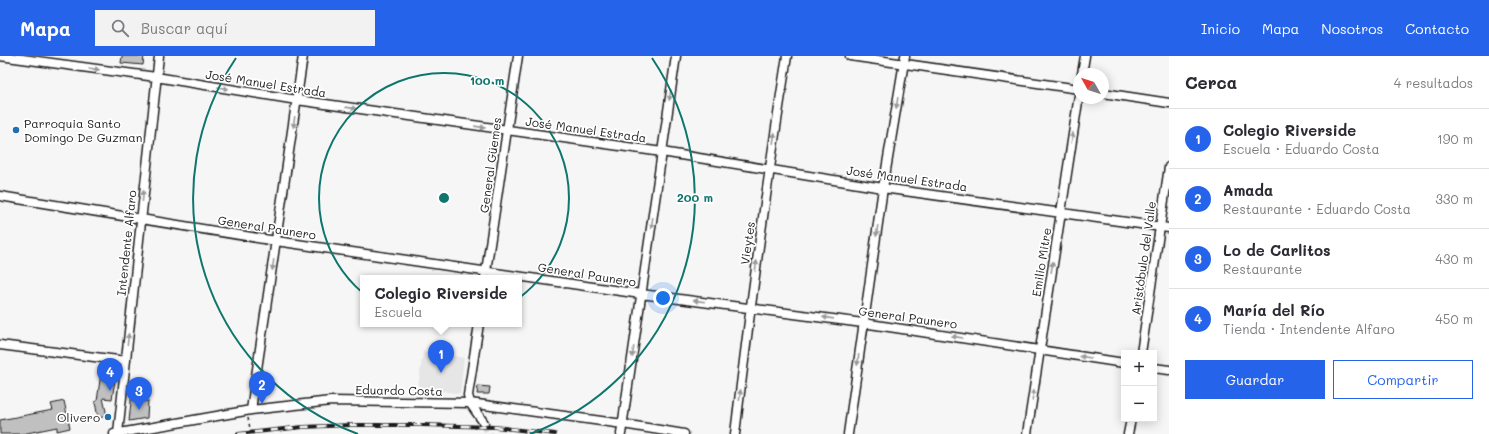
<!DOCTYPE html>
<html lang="es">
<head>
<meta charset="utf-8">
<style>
  body { margin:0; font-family:Mali,sans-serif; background:#f2f2f3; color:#2b2b33 }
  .controls { position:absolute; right:12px; bottom:12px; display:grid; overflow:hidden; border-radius:0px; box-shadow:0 2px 10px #0003 }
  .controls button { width:36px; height:36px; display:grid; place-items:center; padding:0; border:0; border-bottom:1px solid #e1e1e2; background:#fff; color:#2b2b33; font:20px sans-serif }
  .compass { position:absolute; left:1073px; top:12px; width:36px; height:36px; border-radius:50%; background:#fff; box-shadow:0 2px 10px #0003; rotate:309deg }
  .you { position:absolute; left:663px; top:242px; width:14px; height:14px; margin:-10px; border:3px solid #fff; border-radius:50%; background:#1a73e8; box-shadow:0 0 0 6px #1a73e833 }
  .badge { display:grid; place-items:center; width:26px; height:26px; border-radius:50%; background:#2563eb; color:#fff; font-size:13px; font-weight:700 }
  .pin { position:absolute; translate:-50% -33px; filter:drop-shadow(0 1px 2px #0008) }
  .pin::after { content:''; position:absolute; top:21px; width:14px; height:12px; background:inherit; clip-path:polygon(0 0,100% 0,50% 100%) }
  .popup { position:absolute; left:360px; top:219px; width:162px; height:52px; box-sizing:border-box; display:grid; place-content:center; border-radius:0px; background:#fff; filter:drop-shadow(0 1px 3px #0005); font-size:13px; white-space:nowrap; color:#7c7c81 }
  .popup b { font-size:15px; color:#2b2b33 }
  .popup::after { content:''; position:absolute; left:50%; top:100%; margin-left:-8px; border:8px solid transparent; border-top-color:#fff }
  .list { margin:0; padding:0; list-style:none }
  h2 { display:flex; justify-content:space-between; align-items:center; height:52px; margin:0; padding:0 16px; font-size:17px }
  h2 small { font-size:13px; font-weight:400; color:#7c7c81 }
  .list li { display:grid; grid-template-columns:26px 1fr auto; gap:12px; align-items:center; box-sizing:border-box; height:60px; padding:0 16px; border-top:1px solid #e1e1e2 }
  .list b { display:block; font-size:15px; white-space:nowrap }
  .list p { margin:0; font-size:13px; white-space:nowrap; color:#7c7c81 }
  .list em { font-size:13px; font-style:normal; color:#7c7c81 }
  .actions { display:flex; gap:8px; padding:12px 16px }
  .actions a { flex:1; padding:9px 0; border:1px solid #2563eb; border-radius:0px; text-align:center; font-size:14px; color:#2563eb }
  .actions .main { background:#2563eb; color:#fff }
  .icon { flex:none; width:22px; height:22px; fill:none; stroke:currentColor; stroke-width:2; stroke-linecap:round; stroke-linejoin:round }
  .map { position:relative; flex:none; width:1169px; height:378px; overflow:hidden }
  header { display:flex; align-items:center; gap:24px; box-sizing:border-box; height:56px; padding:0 20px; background:#2563eb; color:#fff }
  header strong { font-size:19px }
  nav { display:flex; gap:22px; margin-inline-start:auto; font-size:14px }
  .search { width:280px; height:36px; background:#f2f2f3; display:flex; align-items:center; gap:10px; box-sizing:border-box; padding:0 14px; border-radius:0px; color:#7c7c81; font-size:15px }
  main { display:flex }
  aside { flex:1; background:#fff }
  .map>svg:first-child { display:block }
</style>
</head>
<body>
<header>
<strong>Mapa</strong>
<div class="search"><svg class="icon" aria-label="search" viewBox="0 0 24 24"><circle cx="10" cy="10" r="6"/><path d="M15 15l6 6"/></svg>Buscar aquí</div>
<nav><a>Inicio</a><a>Mapa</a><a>Nosotros</a><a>Contacto</a></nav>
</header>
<main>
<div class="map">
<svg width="1169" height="378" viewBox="0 0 1169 378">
  <rect width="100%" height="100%" fill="#f6f6f6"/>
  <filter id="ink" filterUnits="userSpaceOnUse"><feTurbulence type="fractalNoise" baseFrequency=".025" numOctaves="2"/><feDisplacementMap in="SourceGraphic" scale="8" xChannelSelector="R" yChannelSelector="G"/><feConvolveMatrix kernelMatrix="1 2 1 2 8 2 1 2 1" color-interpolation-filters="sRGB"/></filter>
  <g filter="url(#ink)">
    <path fill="#e6e6e6" d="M 423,295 L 464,302 L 460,338 L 418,331 Z"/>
    <path fill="#c0c0c0" stroke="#1c1c1c" d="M 122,0 L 144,0 L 143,9 L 121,7 Z
      M 102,310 L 117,312 L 112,343 L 103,342 L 107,360 L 98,362 L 95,346 L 97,345 Z
      M 133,327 L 144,328 L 143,345 L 148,345 L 147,362 L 129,365 Z
      M 478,330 L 490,331 L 489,338 L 477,338 Z
      M 64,345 L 70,372 L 57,375 L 57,371 L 22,378 L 0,378 L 0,364 L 53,354 L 51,348 Z"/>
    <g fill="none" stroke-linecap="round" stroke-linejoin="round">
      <path stroke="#d5d5d5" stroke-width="8" stroke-dasharray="8 4" stroke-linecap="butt" d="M 484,367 L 490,378"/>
      <g stroke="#1c1c1c" stroke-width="11">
        <path id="minor" d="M 0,0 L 156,21 L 297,44 L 662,96 L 883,132 L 1169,172
          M 850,0 L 1079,33
          M 1082,18 L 1085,0
          M 1103,37 L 1169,47
          M 0,140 L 276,185 L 641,238 L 863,267 L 1124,307
          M 485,222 L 518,0
          M 479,268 L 468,339 L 470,347 L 484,367
          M 0,289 L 126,305
          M 1141,297 L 1169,111
          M 1154,312 L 1169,314
          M 251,354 L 303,0
          M 118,377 L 159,0
          M 114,378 L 251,354 L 331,345 L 470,347 L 623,368 L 684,378
          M 621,378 L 676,0
          M 735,378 C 750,252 767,126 787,0
          M 848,378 L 883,132 L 905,0
          M 1027,378 L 1079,39
          M 1128,378 L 1131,363"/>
      </g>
      <path stroke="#1c1c1c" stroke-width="1.5" stroke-dasharray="3 3" stroke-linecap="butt" d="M 248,362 L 251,378"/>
      <use href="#minor" stroke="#fff" stroke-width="8"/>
      <g stroke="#1c1c1c" stroke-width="4">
        <path id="rail" d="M 238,378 L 303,371 L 351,369 L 422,369 L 495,371 L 555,378"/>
      </g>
      <use href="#rail" stroke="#fff" stroke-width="2.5" stroke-dasharray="8" stroke-linecap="butt"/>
    </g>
    <defs><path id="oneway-solid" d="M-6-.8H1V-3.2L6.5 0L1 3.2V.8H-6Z"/></defs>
    <g fill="#999">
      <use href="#oneway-solid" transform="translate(94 13) rotate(8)"/>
      <use href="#oneway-solid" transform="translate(223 32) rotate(9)"/>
      <use href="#oneway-solid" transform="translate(670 39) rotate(98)"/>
      <use href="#oneway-solid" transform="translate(897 47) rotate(99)"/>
      <use href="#oneway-solid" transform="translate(351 52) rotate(8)"/>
      <use href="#oneway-solid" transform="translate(294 66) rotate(98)"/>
      <use href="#oneway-solid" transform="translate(480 71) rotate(8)"/>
      <use href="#oneway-solid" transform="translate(774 82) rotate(-81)"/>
      <use href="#oneway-solid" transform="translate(1072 82) rotate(-81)"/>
      <use href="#oneway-solid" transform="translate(143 140) rotate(-84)"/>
      <use href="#oneway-solid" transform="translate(652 167) rotate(98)"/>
      <use href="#oneway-solid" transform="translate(877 175) rotate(98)"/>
      <use href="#oneway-solid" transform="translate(273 209) rotate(98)"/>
      <use href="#oneway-solid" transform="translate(756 210) rotate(-82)"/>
      <use href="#oneway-solid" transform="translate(1052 211) rotate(-81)"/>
      <use href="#oneway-solid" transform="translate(699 245) rotate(-173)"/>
      <use href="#oneway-solid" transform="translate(828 262) rotate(-172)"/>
      <use href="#oneway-solid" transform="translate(957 281) rotate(-171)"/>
      <use href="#oneway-solid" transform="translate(128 283) rotate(-84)"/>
      <use href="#oneway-solid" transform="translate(633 296) rotate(98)"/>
      <use href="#oneway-solid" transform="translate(1085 301) rotate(-171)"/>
      <use href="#oneway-solid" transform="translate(858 304) rotate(98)"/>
      <use href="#oneway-solid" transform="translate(740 339) rotate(-83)"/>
      <use href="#oneway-solid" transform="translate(1033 339) rotate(-81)"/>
    </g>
  </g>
  <g fill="none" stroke="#0f766e" stroke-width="2">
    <circle cx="444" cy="142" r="125"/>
    <path d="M358 378A251 251 0 0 1 236 2M652 2A251 251 0 0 1 530 378"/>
  </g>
  <g fill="#1f6fb2" stroke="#fff" stroke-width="1.5">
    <circle cx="16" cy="74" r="4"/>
    <circle cx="108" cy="361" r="4"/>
  </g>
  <g text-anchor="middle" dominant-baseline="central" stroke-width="3.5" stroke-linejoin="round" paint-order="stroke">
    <g font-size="12" fill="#1c1c1c" stroke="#fff">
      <text transform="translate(266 27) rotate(9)">José Manuel Estrada</text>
      <text transform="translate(586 73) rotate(8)">José Manuel Estrada</text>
      <text transform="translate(490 109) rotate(-82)">General Güemes</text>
      <text transform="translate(907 122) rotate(8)">José Manuel Estrada</text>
      <text transform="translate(267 171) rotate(9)">General Paunero</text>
      <text transform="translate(126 187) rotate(-84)">Intendente Alfaro</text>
      <text transform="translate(747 187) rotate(-82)">Vieytes</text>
      <text transform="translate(1143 202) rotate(-82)">Aristóbulo del Valle</text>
      <text transform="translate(1041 206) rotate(-81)">Emilio Mitre</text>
      <text transform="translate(587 218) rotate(9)">General Paunero</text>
      <text transform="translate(908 261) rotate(8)">General Paunero</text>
      <text transform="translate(399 334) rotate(1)">Eduardo Costa</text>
    </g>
    <g font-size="12" fill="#1c1c1c" stroke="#fff" text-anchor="start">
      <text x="24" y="67">Parroquia Santo<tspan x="24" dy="14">Domingo De Guzman</tspan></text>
      <text x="100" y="361" text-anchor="end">Olivero</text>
    </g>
  </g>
  <circle cx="444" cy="142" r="6" fill="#0f766e" stroke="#fff" stroke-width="2"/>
  <g font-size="12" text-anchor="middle" font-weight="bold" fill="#0f766e" stroke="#fff" stroke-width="3.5" stroke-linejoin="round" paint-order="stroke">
    <text x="487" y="29">100 m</text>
    <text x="695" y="146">200 m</text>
  </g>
</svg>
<div class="controls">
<button>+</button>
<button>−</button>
</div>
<svg class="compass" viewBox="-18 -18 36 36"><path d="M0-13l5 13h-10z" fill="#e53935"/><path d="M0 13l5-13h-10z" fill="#7c7c81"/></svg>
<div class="you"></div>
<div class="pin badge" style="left:441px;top:317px">1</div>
<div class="popup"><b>Colegio Riverside</b>Escuela</div>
<div class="pin badge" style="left:262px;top:348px">2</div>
<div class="pin badge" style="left:139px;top:354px">3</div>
<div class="pin badge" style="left:110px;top:335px">4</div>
</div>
<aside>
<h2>Cerca<small>4 resultados</small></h2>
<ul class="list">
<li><span class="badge">1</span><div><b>Colegio Riverside</b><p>Escuela · Eduardo Costa</p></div><em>190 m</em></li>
<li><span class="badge">2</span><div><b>Amada</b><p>Restaurante · Eduardo Costa</p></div><em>330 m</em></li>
<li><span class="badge">3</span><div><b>Lo de Carlitos</b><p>Restaurante</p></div><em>430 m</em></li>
<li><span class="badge">4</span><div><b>María del Río</b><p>Tienda · Intendente Alfaro</p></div><em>450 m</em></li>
</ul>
<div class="actions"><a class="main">Guardar</a><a>Compartir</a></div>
</aside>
</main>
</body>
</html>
